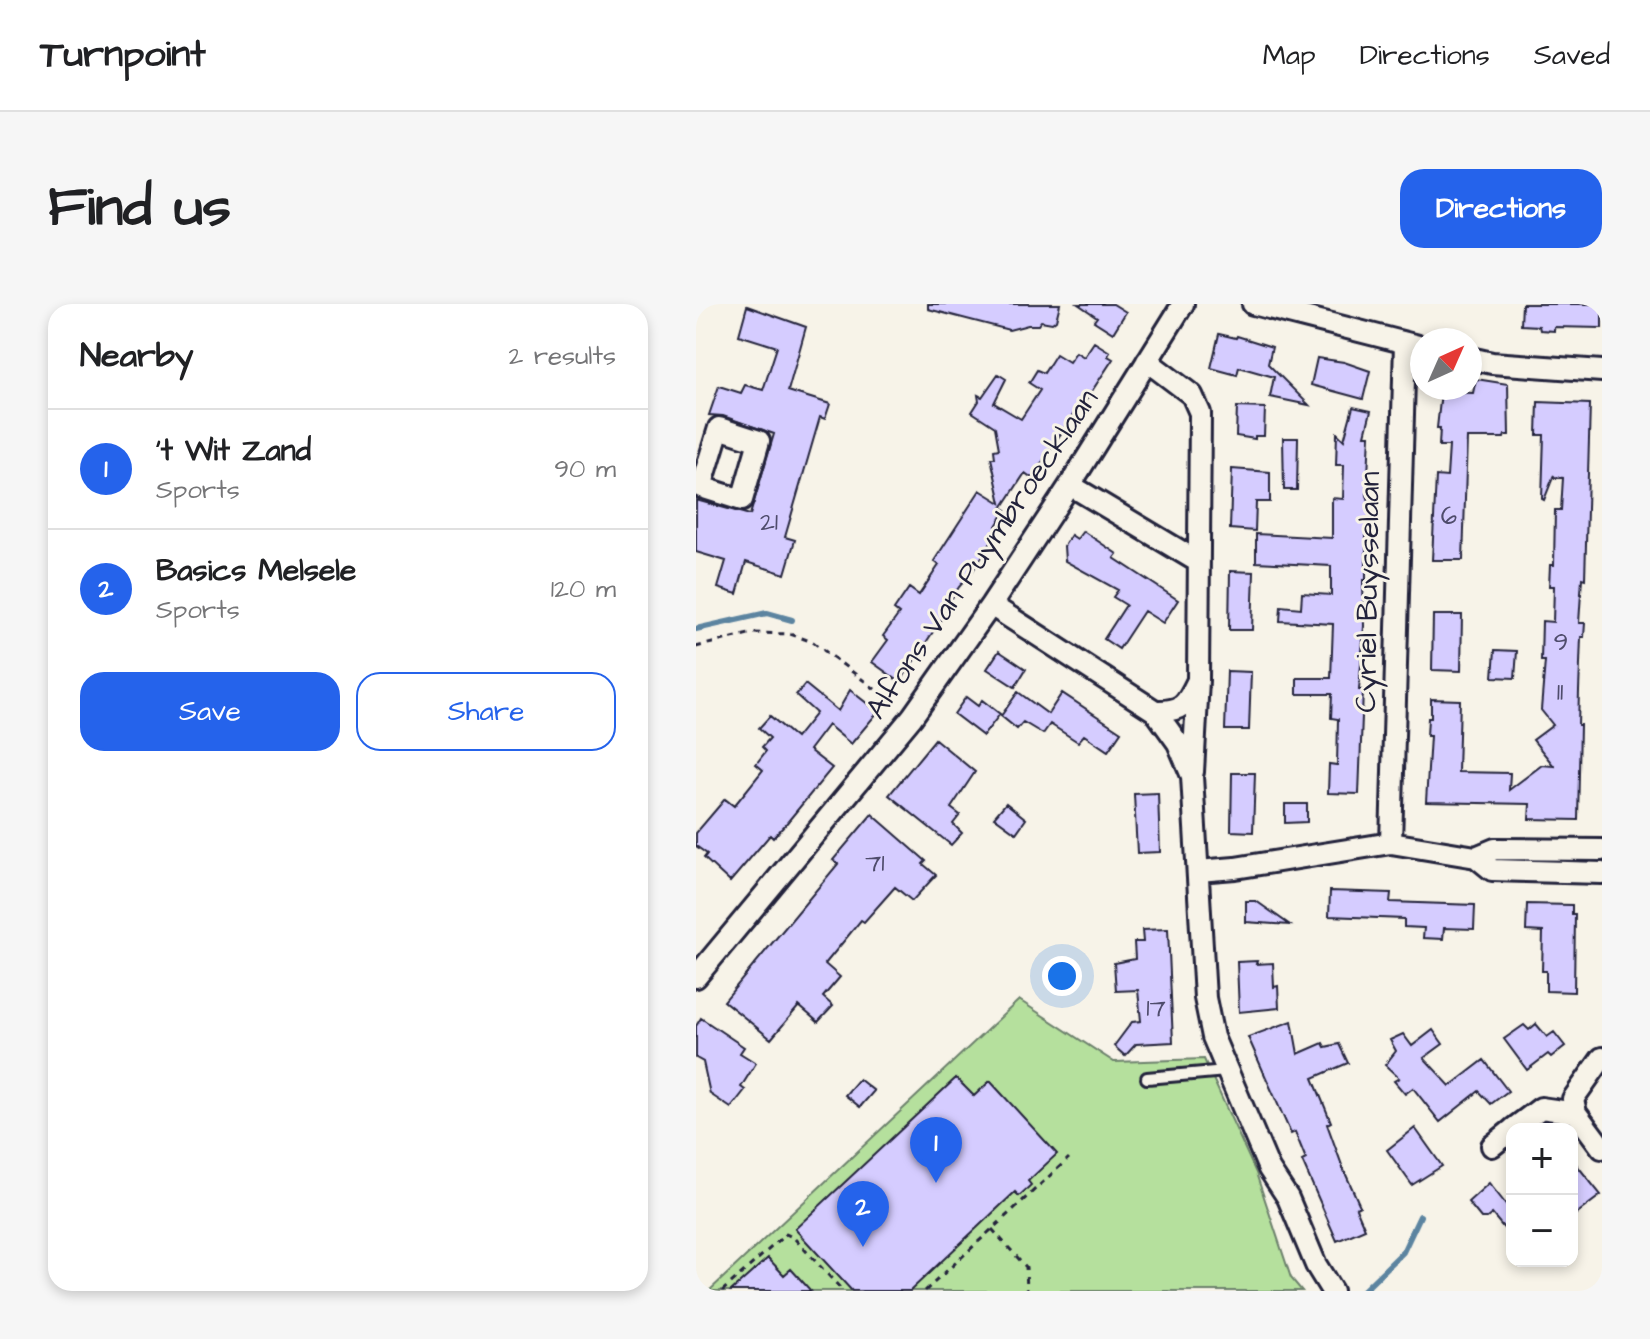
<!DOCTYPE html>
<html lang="en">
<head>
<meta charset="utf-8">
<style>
  body { margin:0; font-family:"Architects Daughter",sans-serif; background:#f6f6f6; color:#202124 }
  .controls { position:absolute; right:24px; bottom:24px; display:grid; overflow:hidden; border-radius:16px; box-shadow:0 4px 12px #0003 }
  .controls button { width:72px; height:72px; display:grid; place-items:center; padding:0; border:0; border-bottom:2px solid #e0e0e0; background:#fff; color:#202124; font:40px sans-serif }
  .compass { position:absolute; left:714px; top:24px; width:72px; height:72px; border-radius:50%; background:#fff; box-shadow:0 4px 12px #0003; rotate:45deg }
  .you { position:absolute; left:366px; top:672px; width:28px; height:28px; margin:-20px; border:6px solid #fff; border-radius:50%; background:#1a73e8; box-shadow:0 0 0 12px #1a73e833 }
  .badge { display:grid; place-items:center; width:52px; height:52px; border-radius:50%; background:#2563eb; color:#fff; font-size:26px; font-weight:700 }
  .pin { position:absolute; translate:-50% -66px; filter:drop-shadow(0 2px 4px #0008) }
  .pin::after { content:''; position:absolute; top:42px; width:28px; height:24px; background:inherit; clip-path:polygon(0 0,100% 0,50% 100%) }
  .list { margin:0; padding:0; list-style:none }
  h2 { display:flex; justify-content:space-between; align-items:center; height:104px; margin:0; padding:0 32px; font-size:34px }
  h2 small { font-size:26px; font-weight:400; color:#757577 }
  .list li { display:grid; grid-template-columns:52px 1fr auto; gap:24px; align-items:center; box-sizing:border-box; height:120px; padding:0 32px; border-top:2px solid #e0e0e0 }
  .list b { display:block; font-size:30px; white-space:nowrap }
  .list p { margin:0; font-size:26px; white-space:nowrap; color:#757577 }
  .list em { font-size:26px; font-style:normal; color:#757577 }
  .actions { display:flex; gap:16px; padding:24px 32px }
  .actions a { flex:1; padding:18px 0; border:2px solid #2563eb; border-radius:24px; text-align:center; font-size:28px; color:#2563eb }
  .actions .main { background:#2563eb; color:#fff }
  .map { position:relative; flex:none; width:906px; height:987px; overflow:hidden; border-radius:24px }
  header { display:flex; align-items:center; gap:48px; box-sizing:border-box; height:112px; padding:0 40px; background:#fff; border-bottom:2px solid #e0e0e0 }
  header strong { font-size:38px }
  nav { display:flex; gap:44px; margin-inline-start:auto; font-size:28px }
  .intro { display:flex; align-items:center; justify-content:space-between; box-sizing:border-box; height:192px; padding:0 48px }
  h1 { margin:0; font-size:56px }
  .button { padding:20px 36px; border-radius:24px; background:#2563eb; color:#fff; font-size:28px; font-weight:700 }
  main { display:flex; gap:48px; padding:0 48px }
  aside { flex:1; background:#fff; border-radius:24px; box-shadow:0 4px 12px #0003 }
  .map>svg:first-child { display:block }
</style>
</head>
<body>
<header>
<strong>Turnpoint</strong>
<nav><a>Map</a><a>Directions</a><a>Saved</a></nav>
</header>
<div class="intro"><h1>Find us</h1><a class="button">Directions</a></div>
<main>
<aside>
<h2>Nearby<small>2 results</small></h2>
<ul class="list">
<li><span class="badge">1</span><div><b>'t Wit Zand</b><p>Sports</p></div><em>90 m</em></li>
<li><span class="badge">2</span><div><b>Basics Melsele</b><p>Sports</p></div><em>120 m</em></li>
</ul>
<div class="actions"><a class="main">Save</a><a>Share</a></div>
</aside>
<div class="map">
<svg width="906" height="987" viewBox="0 0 906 987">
  <rect width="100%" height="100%" fill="#f7f3e8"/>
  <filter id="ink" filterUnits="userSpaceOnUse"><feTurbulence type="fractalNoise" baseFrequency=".0125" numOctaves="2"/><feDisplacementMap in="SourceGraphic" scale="16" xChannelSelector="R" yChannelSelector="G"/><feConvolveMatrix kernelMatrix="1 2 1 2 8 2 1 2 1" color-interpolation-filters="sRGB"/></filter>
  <g filter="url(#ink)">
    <path fill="#b5e09d" stroke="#6c816c" stroke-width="2" d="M 323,696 L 418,758 L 508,755 L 560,869 L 595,974 L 606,987 L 13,987 Z"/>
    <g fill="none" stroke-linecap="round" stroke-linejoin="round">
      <path stroke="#5c84a0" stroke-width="6" d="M 0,325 L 71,309 L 96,316
        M 667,987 L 707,948 L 724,912"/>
    </g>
    <path fill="#d5ccff" stroke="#22223b" stroke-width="2" d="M 232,0 L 364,0 L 360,16 L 356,19 L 345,17 L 342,21 L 332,21 L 313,26 L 232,5 Z
      M 382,0 L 417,0 L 430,8 L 417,29 L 398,17 L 401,13 Z
      M 826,0 L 906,0 L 906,24 L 858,23 L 858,27 L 844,26 L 843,22 L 825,21 Z
      M 51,2 L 110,23 L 92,87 L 134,100 L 129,115 L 124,113 L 89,233 L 99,236 L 89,270 L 50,258 L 41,290 L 22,284 L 30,257 L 0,248 L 0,196 L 54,211 L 78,130 L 27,112 L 13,111 L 23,82 L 45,89 L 49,81 L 67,86 L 81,43 L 43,31 Z
      M 523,30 L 540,34 L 541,32 L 576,43 L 572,60 L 613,101 L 574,93 L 578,73 L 543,63 L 541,71 L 515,64 Z
      M 398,38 L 414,48 L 412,52 L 417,55 L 388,99 L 386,97 L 336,174 L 329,169 L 306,204 L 310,206 L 300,222 L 304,225 L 276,268 L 263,283 L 250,303 L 252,305 L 204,378 L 176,358 L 192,336 L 187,332 L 203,310 L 198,306 L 213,284 L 223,291 L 243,261 L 238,257 L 284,186 L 305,199 L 295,154 L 299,154 L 298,146 L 303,145 L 299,123 L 276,108 L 283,97 L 282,91 L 286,93 L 302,70 L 310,75 L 298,99 L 325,115 L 344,86 L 333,79 L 341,66 L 348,69 L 360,50 L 373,58 L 380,48 L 388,53 Z
      M 621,54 L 648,58 L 674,67 L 667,95 L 615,81 Z
      M 780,75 L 812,80 L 813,131 L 809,131 L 808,134 L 771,134 L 767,256 L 736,256 L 740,172 L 751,173 L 753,142 L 743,142 L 744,124 L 741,124 L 745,88 L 777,89 Z
      M 842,98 L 894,100 L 889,275 L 886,274 L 883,319 L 889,319 L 888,333 L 885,333 L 883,387 L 882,421 L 884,421 L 882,516 L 833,515 L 834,500 L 730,498 L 734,432 L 731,432 L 732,414 L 735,414 L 735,395 L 764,396 L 762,468 L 814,469 L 813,486 L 846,461 L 858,462 L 837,436 L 857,421 L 845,406 L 849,357 L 845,357 L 846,317 L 857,318 L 858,282 L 853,282 L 854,261 L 858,261 L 859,206 L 865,206 L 867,174 L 857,173 L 858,171 L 848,196 L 846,195 L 848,131 L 841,131 Z
      M 541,103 L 569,104 L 568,132 L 559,132 L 559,135 L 540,132 Z
      M 657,103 L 675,107 L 669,131 L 674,131 L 671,191 L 677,208 L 670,218 L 670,276 L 667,276 L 668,322 L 663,386 L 667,386 L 663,490 L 632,489 L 633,460 L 641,461 L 642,415 L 635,414 L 636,390 L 601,390 L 601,374 L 635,374 L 637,320 L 584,317 L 585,302 L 605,304 L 606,289 L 635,291 L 635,262 L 560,258 L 560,230 L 636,234 L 636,194 L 647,195 L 648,161 L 640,161 L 641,129 L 648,136 Z
      M 587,134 L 602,134 L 601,186 L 588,186 Z
      M 536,165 L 574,168 L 574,198 L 560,198 L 559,227 L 534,225 Z
      M 387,227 L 421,250 L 418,254 L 482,296 L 467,319 L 448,307 L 423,345 L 408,335 L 430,301 L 417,293 L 422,286 L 369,257 L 368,242 L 375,231 L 381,235 Z
      M 534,267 L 558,268 L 556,326 L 533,326 Z
      M 737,311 L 766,311 L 765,367 L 736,366 Z
      M 799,346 L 821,347 L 819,374 L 797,373 Z
      M 303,347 L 330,365 L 319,383 L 291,365 Z
      M 531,367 L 555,368 L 553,426 L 529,426 Z
      M 109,380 L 142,407 L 154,386 L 182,408 L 155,440 L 132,421 L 113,446 L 136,464 L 89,521 L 77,534 L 74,531 L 34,578 L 8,554 L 11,550 L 0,542 L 0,529 L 29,495 L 38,502 L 67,466 L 60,460 L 70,447 L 66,443 L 74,434 L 63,424 L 74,412 L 100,434 L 120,409 L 100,391 Z
      M 322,388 L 352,410 L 366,389 L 425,428 L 412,447 L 388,431 L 382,438 L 354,420 L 347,430 L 327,418 L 321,425 L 305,412 Z
      M 270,393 L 282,402 L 286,396 L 304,410 L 287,432 L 258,410 Z
      M 239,435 L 279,468 L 255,504 L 264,511 L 257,520 L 266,529 L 255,541 L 193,491 Z
      M 536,469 L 559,469 L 557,528 L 535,527 Z
      M 462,489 L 464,548 L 441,549 L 438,490 Z
      M 310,499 L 330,515 L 320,529 L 298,513 Z
      M 589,500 L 611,500 L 611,518 L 589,519 Z
      M 176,510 L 230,557 L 227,560 L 240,571 L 216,597 L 199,583 L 168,618 L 165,616 L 129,660 L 144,673 L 127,693 L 137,702 L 122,718 L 103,702 L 75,735 L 28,697 L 142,560 L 137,556 Z
      M 634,587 L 695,589 L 694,598 L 779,601 L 778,625 L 748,624 L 747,635 L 727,634 L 728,624 L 708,623 L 708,615 L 633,612 Z
      M 550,597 L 560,597 L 594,621 L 550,618 Z
      M 831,600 L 876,601 L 876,610 L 879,610 L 878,688 L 850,687 L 850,667 L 846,667 L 847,628 L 830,627 Z
      M 472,625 L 477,738 L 440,740 L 429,752 L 418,742 L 436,718 L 445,717 L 442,686 L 420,687 L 418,659 L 439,655 L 438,638 L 447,638 L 446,626 Z
      M 561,657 L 560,660 L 577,659 L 578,683 L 582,682 L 583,704 L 543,708 L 541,658 Z
      M 5,714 L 48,743 L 44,749 L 60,759 L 45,783 L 49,786 L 35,804 L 14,790 L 7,758 L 0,754 L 0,722 Z
      M 596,717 L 602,750 L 627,739 L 629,743 L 643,740 L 652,759 L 617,774 L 635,818 L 631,820 L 647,864 L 664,902 L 660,904 L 669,925 L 641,937 L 606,857 L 610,855 L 599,828 L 595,830 L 552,733 Z
      M 840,720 L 851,733 L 858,728 L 869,742 L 855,753 L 852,750 L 831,766 L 808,735 L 828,721 L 833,726 Z
      M 737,726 L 747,740 L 728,754 L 754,782 L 788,756 L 812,787 L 795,800 L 783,787 L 744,818 L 717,784 L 709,790 L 698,777 L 703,774 L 689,761 L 700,747 L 694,736 L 707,730 L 716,742 Z
      M 260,774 L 278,792 L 294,777 L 361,850 L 332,877 L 335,881 L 323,892 L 319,888 L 214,987 L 156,987 L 99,925 Z
      M 163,775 L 178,787 L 164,803 L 149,791 Z
      M 719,824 L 746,862 L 716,881 L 691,846 Z
      M 876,855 L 905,891 L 876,913 Z
      M 793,879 L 816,908 L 816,934 L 796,910 L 791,914 L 785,914 L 772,898 Z
      M 72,954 L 88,971 L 95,965 L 115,987 L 35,987 Z"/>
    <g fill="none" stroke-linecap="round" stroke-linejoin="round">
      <g stroke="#22223b" stroke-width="16">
        <path id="service" d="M 451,774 L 530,767"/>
      </g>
      <g stroke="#22223b" stroke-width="26">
        <path id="minor" d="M 557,0 L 726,43
          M 774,54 L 796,59 L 906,67
          M 451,57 L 496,91 L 504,109 L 502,376 L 497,468
          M 23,124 L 63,137 L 46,196 L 5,183 Z
          M 374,181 L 501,257
          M 295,301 L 459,407 L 482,439 L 496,472 L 509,694 L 517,733 L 573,865 L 592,894 L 620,961 L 636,987
          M 459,407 C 486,408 490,401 501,378
          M 695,539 L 709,39
          M 780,553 L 799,545 L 906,546
          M 502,567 L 539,564 L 695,539 L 780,553 L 796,566 L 906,569
          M 0,673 L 216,413 L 295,301 L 374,181 L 487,0
          M 906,754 L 877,795 L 880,809 L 906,844
          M 817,825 L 845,804 L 880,809
          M 796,842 L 816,826"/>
      </g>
      <path stroke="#22223b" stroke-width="3" stroke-dasharray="6 6" stroke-linecap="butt" d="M 0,343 L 57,329 L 94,330 L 117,338 L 200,401
        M 296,925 L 330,963 L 331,987
        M 26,987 L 90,930 L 98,934 L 147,987
        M 229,987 L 373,854"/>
      <use href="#service" stroke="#f7f3e8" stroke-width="10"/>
      <use href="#minor" stroke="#f7f3e8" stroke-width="20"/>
    </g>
  </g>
  <g text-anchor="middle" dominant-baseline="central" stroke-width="6" stroke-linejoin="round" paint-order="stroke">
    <g font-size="26" fill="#4f4c6c">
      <text x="753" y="212">6</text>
      <text x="73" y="218">21</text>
      <text x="865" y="338">9</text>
      <text x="864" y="388">11</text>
      <text x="179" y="559">71</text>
      <text x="460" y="704">17</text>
    </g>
    <g font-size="30" fill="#22223b" stroke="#f7f3e8">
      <text transform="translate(286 250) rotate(-56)">Alfons Van Puymbroecklaan</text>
      <text transform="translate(672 288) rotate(-89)">Cyriel Buysselaan</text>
    </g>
  </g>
</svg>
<div class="controls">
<button>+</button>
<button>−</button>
</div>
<svg class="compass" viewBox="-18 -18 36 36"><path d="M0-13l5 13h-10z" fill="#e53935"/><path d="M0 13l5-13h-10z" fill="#757577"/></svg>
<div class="you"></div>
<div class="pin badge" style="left:240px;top:879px">1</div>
<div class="pin badge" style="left:167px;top:943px">2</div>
</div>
</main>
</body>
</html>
